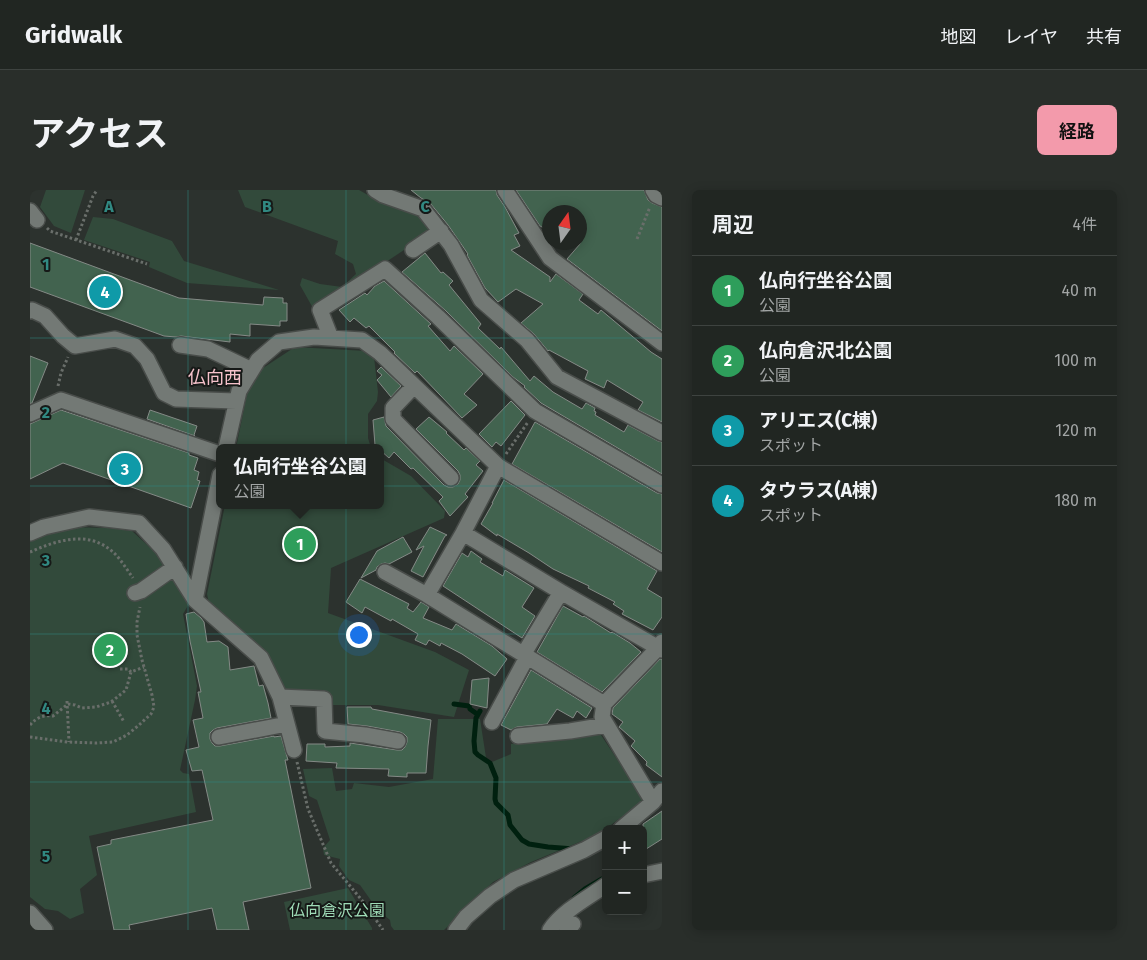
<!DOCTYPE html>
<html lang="ja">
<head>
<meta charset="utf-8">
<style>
  body { margin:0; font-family:"Fira Sans","Noto Sans JP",sans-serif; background:#292e2a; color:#f1f3f6 }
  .controls { position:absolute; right:15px; bottom:15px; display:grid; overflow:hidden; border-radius:8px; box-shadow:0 2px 12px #0003 }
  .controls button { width:45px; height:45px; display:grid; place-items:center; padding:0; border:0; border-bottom:1px solid #3e4340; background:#212622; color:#f1f3f6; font:25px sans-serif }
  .compass { position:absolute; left:512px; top:15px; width:45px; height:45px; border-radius:50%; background:#212622; box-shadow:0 2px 12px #0003; rotate:14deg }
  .you { position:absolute; left:328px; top:444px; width:18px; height:18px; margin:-12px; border:4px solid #fff; border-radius:50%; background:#1a73e8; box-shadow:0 0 0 8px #1a73e833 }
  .badge { display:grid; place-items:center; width:32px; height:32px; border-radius:50%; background:#f39aab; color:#fff; font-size:16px; font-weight:700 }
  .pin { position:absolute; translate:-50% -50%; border:2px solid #fff; box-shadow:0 1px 5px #0006 }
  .popup { position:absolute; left:186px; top:254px; width:168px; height:65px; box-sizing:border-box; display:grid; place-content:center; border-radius:8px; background:#212622; filter:drop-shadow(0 1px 4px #0005); font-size:16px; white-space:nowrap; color:#a2a5a5 }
  .popup b { font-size:19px; color:#f1f3f6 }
  .popup::after { content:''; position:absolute; left:50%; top:100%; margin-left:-10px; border:10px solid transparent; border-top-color:#212622 }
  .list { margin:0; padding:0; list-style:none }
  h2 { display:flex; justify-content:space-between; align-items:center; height:65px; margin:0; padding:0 20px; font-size:21px }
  h2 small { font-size:16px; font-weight:400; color:#a2a5a5 }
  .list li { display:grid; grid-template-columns:32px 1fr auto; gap:15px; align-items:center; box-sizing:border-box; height:70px; padding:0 20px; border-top:1px solid #3e4340 }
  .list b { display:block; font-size:19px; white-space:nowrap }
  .list p { margin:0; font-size:16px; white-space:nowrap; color:#a2a5a5 }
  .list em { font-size:16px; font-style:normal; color:#a2a5a5 }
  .map { position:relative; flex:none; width:632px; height:740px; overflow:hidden; border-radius:8px }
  header { display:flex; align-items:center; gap:30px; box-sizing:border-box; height:70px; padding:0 25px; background:#212622; border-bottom:1px solid #3e4340 }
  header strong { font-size:24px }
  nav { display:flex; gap:28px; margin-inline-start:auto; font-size:18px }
  .intro { display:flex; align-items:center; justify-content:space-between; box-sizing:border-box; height:120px; padding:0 30px }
  h1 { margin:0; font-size:35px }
  .button { padding:12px 22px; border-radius:8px; background:#f39aab; color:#111; font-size:18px; font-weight:700 }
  main { display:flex; gap:30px; padding:0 30px }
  aside { flex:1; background:#212622; border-radius:8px; box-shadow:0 2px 12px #0003 }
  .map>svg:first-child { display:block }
</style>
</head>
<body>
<header>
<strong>Gridwalk</strong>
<nav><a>地図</a><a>レイヤ</a><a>共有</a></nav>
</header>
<div class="intro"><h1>アクセス</h1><a class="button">経路</a></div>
<main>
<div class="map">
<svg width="632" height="740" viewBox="0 0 632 740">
  <rect width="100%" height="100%" fill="#2c322e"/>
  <path fill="#324a3b" d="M 16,0 L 55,0 L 41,43 L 24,36 L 10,17 Z
    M 208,0 L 329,0 L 352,13 L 375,19 L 383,22 L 389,27 L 399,40 L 398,44 L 284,120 L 270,95 L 272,88 L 290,94 L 312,97 L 326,84 L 323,74 L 305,64 L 308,51 L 215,17 Z
    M 63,27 L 83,29 L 142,51 L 154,71 L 249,100 L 157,93 L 119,77 L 120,72 L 54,50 Z
    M 265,157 L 337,161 L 344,167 L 348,202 L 347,211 L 338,224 L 338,248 L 341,258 L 206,258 L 217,204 L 230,180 Z
    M 350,268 L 381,286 L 415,321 L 414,328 L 301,378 L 298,423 L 405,462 L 439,480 L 424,527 L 348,515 L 300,515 L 297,501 L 258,503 L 239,468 L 181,422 L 177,404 L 195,315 L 350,315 Z
    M 39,337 L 78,338 L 102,341 L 124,361 L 152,403 L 160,412 L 153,424 L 167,496 L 165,510 L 150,580 L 153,583 L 159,584 L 166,622 L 59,646 L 67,685 L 50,699 L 54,723 L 40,729 L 28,721 L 15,719 L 0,707 L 0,349 Z
    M 408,529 L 450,529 L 457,574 L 481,564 L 481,554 L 569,542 L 614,610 L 569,644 L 501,672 L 463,692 L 414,740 L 364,740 L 361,736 L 360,730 L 347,719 L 330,695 L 319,690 L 309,676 L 310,669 L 294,665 L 293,658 L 300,650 L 287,610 L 279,606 L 273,579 L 302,578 L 306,601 L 322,599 L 324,593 L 359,597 L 403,589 Z
    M 318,698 L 342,738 L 342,740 L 260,740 L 254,712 Z"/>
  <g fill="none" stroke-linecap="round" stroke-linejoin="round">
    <path stroke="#00200f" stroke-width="5" d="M 424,514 L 439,516 L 440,519 L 447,524
      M 450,521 L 446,528 L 444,551 L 445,562 L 448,565 L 460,573 L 466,588 L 465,609 L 466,613 L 478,625 L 480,635 L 492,650 L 499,654 L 518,657 L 544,659
      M 544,708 L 555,699 L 572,689"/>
  </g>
  <path fill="#42634f" stroke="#848a86" d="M 381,0 L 466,0 L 467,5 L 475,17 L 489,43 L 484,45 L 490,56 L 481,60 L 520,87 L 520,92 L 526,84 L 553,104 L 549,110 L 568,124 L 571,120 L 621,162 L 632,169 L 632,232 L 608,220 L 613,212 L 577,190 L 574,198 L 555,189 L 558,181 L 519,160 L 518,161 L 504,144 L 491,133 L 513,114 L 486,99 L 468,112 L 455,98 L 437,65 L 438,64 L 418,35 L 400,13 L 391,8 Z
    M 486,0 L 614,0 L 618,10 L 622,13 L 632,17 L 632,141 L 537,69 L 550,54 L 550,22 L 520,22 L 520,31 L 514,38 L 510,36 Z
    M 0,53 L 149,108 L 233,115 L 234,107 L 253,108 L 253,113 L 257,113 L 257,131 L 250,131 L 250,136 L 220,134 L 220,146 L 200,144 L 200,152 L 151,146 L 146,147 L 134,146 L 0,97 Z
    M 395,63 L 411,83 L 413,82 L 423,91 L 419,95 L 451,134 L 448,138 L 470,159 L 471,157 L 500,191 L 504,186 L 523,202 L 552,219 L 556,213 L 565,218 L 564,221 L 566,222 L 565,225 L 594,242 L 598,235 L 628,251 L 632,252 L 632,284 L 511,213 L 494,197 L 495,196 L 483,187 L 416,121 L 372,82 Z
    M 354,91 L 401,134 L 398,136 L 420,161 L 424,156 L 453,184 L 434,204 L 447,215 L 432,228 L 387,181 L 385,183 L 364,163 L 365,162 L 339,136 L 336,138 L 324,128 L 320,132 L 309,120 L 335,103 L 337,105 L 345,96 Z
    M 0,166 L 18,173 L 2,213 L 0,214 Z
    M 351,177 L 371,196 L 361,207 L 347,190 L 352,185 L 347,181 Z
    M 481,211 L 495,225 L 471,256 L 466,252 L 462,257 L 449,244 Z
    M 31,220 L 159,263 L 159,265 L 168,268 L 164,280 L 169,282 L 167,290 L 170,291 L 161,318 L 33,273 L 0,289 L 0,234 Z
    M 120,220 L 167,236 L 164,245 L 165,246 L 117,229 Z
    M 354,227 L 356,236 L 414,295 L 418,297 L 423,297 L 428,294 L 430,290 L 430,285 L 428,281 L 386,239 L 399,227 L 417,242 L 416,243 L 434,260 L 436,258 L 450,271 L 446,275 L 453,281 L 435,304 L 438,307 L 420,326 L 409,311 L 413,307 L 383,278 L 381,279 L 364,262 L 359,268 L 350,260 L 350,258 L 346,257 L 345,255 L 343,230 Z
    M 505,232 L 627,303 L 632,304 L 632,362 L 482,274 Z
    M 474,290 L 627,381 L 617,399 L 632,408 L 632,427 L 623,440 L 592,424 L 594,421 L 583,414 L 585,412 L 558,398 L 559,396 L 523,379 L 499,363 L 467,344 L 467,346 L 451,334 L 463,313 L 462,313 Z
    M 400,337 L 417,345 L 415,346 L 393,387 L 381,381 L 394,356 L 386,360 Z
    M 373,347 L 382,362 L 359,374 L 355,373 L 351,374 L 347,377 L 346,380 L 331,388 L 347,361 Z
    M 441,361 L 452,369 L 450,372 L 473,386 L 475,380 L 504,398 L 492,417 L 505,426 L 492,448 L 413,396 L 432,363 L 438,367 Z
    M 330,389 L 379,414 L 377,418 L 383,422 L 391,412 L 399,417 L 393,428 L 422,440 L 426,434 L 462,456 L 477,469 L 465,486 L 432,464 L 411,453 L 410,456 L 399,450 L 396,455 L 385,450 L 388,444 L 362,429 L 361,431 L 335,417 L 332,423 L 316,412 Z
    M 533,416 L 553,427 L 554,426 L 581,443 L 582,442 L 600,453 L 611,462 L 572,502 L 507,462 Z
    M 164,422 L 171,428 L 174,432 L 177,452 L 189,451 L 198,457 L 200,480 L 224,476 L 229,496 L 233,495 L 238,513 L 241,528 L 187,538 L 183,540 L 180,543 L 180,549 L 182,553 L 185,556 L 190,556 L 244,546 L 244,547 L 251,546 L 258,570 L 255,570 L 281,698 L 213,712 L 219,740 L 187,740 L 182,718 L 99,735 L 100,740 L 84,740 L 67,657 L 81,654 L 81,650 L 183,630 L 172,580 L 162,581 L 156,560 L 169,557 L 163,530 L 173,528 L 168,502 L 171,502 L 160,451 L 156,424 Z
    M 630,469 L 632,469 L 632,587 L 616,575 L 617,572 L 601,556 L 605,551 L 589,537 L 593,532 L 582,524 L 583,518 Z
    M 501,480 L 562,518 L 556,528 L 547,521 L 543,528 L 527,519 L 517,534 L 487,537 L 481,540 L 471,535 Z
    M 459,488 L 457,518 L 440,514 L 442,490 Z
    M 317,517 L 341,517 L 342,519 L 401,530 L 398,556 L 396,583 L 377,583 L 377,587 L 358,586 L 359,579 L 306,578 L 307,573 L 276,571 L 277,554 L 295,554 L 295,557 L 320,556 L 320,553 L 367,560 L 372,560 L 375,557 L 377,552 L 377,547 L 374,544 L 370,542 L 337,536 L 318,534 Z
    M 632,621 L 632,649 L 613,661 L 613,634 Z"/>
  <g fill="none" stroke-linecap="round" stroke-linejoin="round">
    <g stroke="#494d4a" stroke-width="18">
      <path id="minor" d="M 345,0 L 353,5 L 393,19 L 421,55 L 451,110 L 497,150 L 527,187 L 632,243
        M 475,0 L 520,68 L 632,153
        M 623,0 L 626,5 L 632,8
        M 0,21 L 7,30
        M 383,60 L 411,41
        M 0,121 L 2,120 L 15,126 L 33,146 L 45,156 L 85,149 L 105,156 L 117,169 L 134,203 L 146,209 L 206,211
        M 301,148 L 290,120 L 355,79 L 408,127 L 505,221 L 632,295
        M 150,155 L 178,159 L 222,180
        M 384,196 L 363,218 L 363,229 L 421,288
        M 0,224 L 31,210 L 190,264
        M 196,258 L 209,201 L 228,170 L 249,152 L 284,147 L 332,150 L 350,163 L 468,276 L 433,343 L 531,402 L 632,460
        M 468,276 L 632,373
        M 0,343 L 14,337 L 59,327 L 109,333 L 133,359 L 165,410 L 231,468 L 250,507 L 264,560
        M 433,343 L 397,405 L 574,514 L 628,458 L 632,452
        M 355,382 L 397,405
        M 105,403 L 111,401 L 145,377
        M 165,410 L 190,285
        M 493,465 L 531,402
        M 250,507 L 294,509 L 295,541 L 335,545 L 368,551
        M 574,514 L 572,527 L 623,612
        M 462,532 L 497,467
        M 488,546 L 540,541 L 576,535
        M 189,547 L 257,534
        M 591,639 L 623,612 L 632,601
        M 613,685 L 632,681
        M 0,723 L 15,740
        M 426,740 L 436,727 L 460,706 L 484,690 L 554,660 L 576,648
        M 520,740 C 531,722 559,707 576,695
        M 537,740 L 543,734"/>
    </g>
    <path stroke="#696e6a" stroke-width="3" stroke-dasharray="2.5 2.5" stroke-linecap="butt" d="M 17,38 L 20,41 L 117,74
      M 607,49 L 620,17
      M 46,50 L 63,6 L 67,0
      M 28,196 L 31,183 L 38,167
      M 476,264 L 498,232
      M 0,362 C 30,349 62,339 87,366 C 93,373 98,381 103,388
      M 90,479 L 98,479 L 101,482
      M 37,511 L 39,552
      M 82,511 L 94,532
      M 0,535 C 7,527 13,525 23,526 L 38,514 L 45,515 L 52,518 L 66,517 L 81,512 L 96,500 L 101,482 L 114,477
      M 0,547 L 37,552 L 67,553 L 83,552 L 97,545 L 109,535 L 121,524 L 124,517 L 122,505 L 112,470 L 107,445 L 107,432 L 110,417
      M 267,572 L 278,619 L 301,673 L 335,714 L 353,740"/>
    <use href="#minor" stroke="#737975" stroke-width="15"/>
  </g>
  <path fill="none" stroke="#318982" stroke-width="1" stroke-opacity="0.55" d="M 158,0 L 158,740M 316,0 L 316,740M 474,0 L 474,740M 0,148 L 632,148M 0,296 L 632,296M 0,444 L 632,444M 0,592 L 632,592"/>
  <g text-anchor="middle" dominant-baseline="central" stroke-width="4" stroke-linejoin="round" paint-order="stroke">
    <g font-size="16" fill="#9fdcb7" stroke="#161917">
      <text x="307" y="720">仏向倉沢公園</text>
    </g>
    <g font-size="18" fill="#f5c1ca" stroke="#161917">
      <text x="185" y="188">仏向西</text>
    </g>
  </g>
  <g font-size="16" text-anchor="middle" font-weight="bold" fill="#318982" stroke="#161917" stroke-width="4" stroke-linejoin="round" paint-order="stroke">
    <text x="79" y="22">A</text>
    <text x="237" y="22">B</text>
    <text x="395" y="22">C</text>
    <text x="16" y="80">1</text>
    <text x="16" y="228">2</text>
    <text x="16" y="376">3</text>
    <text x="16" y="524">4</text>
    <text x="16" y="672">5</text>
  </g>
</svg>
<div class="controls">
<button>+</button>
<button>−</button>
</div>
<svg class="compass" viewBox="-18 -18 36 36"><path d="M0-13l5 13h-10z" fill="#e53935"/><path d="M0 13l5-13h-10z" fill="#a2a5a5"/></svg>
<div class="you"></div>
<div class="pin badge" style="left:270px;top:354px;background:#2e9e5b">1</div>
<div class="popup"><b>仏向行坐谷公園</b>公園</div>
<div class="pin badge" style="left:80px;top:460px;background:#2e9e5b">2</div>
<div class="pin badge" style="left:95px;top:279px;background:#0f9aa8">3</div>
<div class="pin badge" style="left:75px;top:102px;background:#0f9aa8">4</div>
</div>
<aside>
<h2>周辺<small>4件</small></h2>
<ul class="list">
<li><span class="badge" style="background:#2e9e5b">1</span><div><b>仏向行坐谷公園</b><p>公園</p></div><em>40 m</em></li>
<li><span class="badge" style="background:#2e9e5b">2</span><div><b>仏向倉沢北公園</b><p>公園</p></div><em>100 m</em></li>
<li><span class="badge" style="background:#0f9aa8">3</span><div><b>アリエス(C棟)</b><p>スポット</p></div><em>120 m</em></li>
<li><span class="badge" style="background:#0f9aa8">4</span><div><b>タウラス(A棟)</b><p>スポット</p></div><em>180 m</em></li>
</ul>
</aside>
</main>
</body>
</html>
